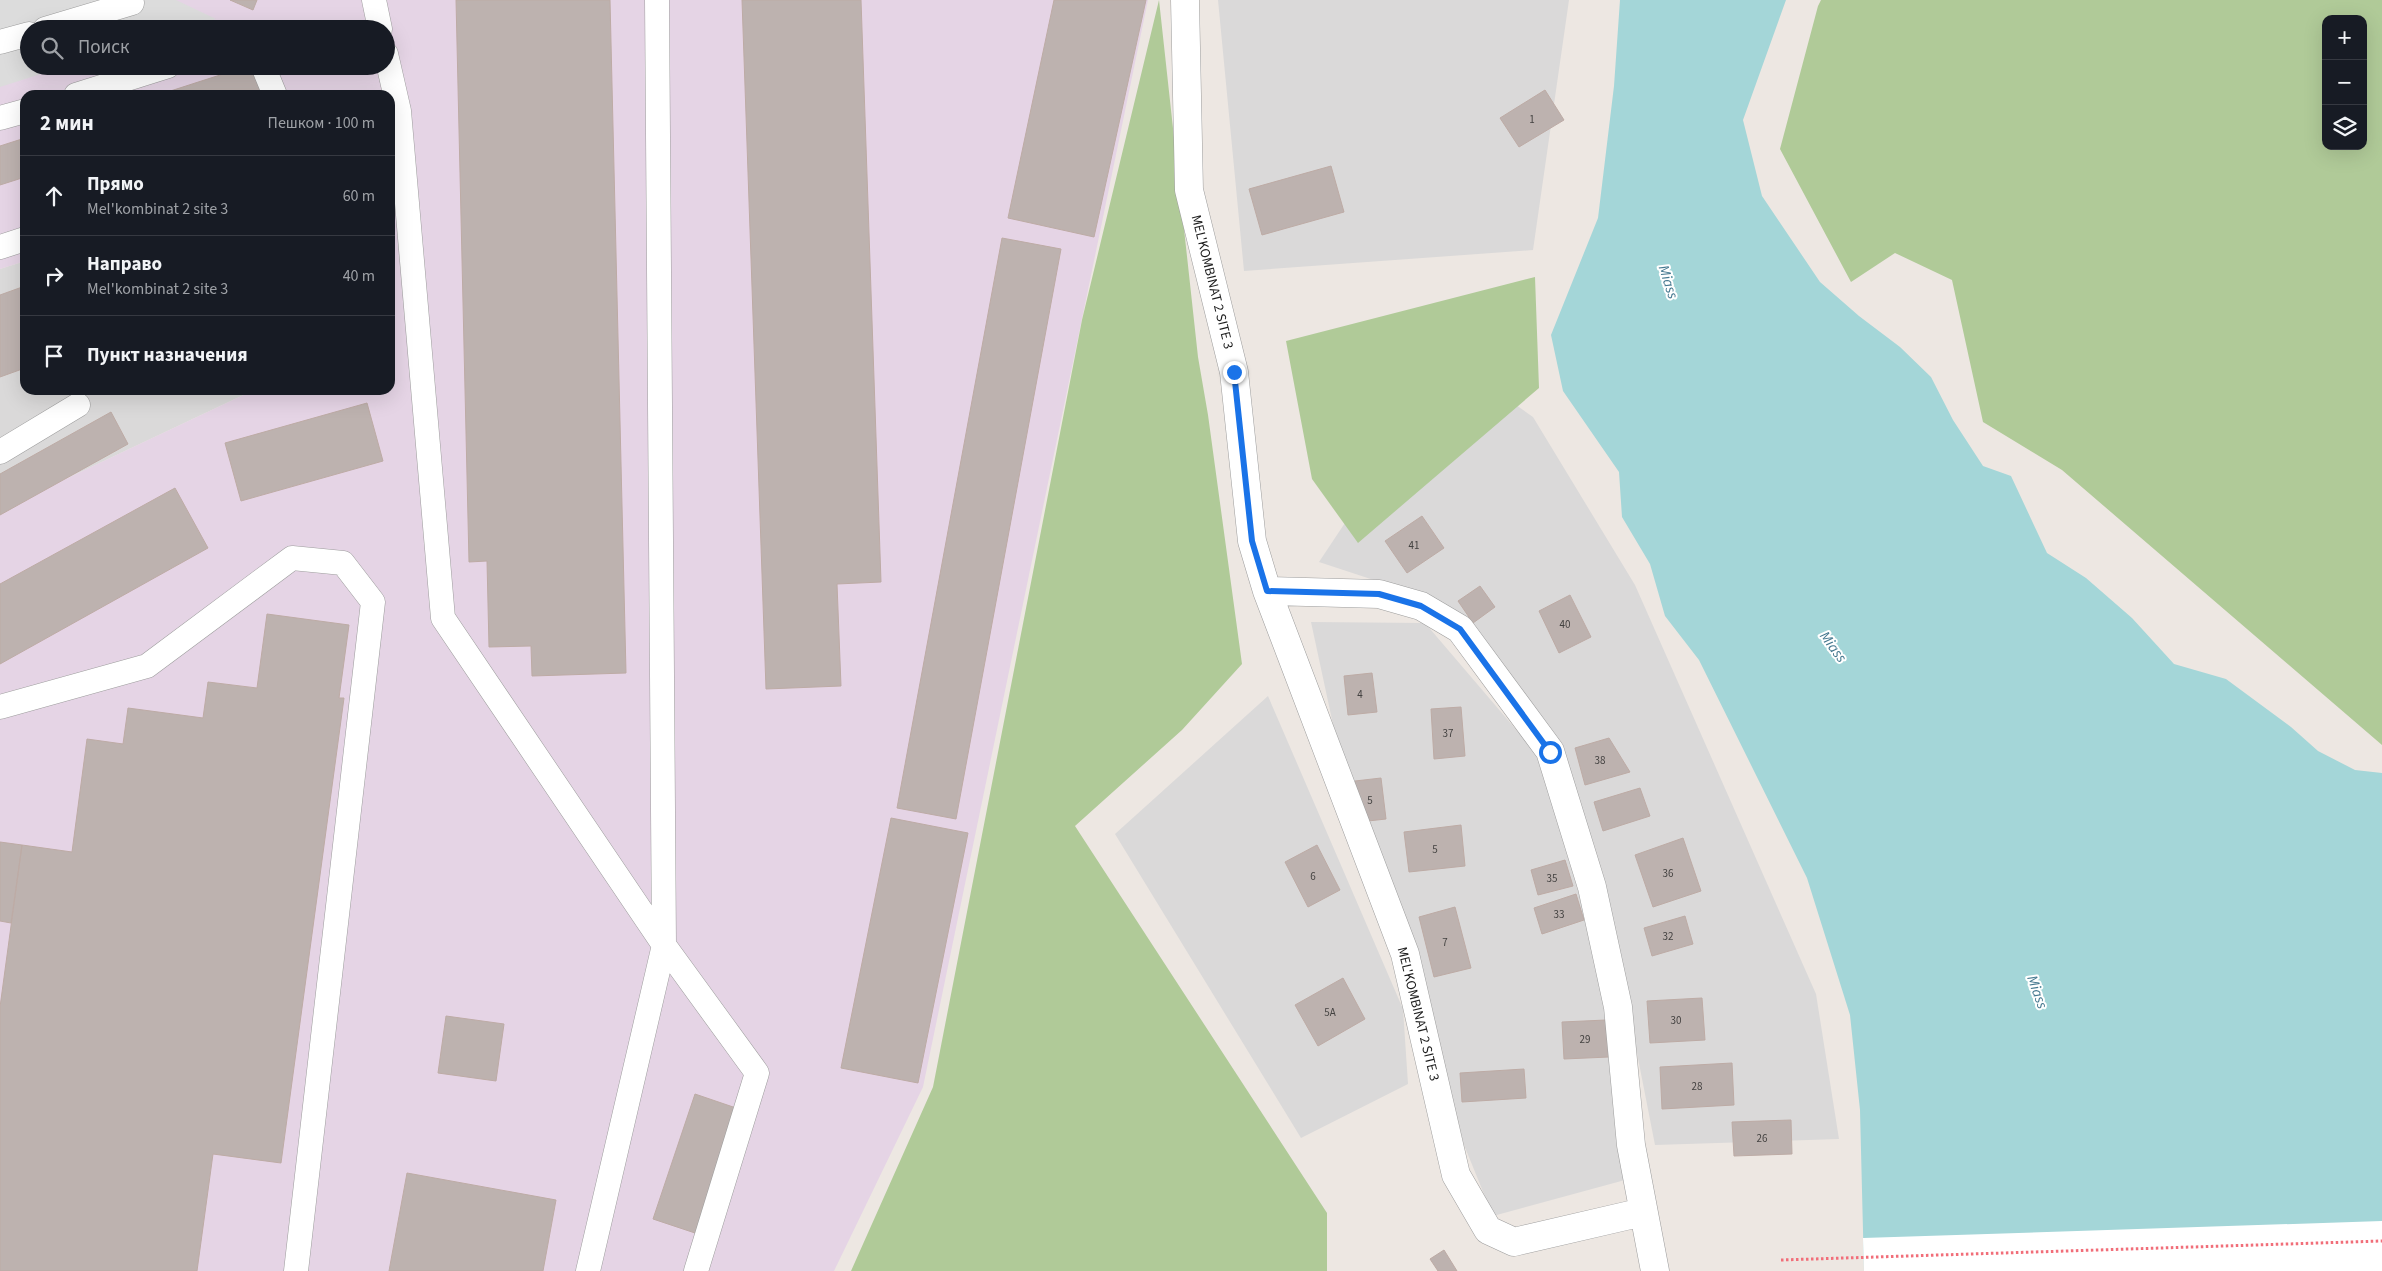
<!DOCTYPE html>
<html lang="ru">
<head>
<meta charset="utf-8">
<style>
  body { margin:0; font-family:"Source Sans 3",sans-serif; background:#242831; color:#f1f3f6 }
  .controls { position:absolute; right:15px; top:15px; display:grid; overflow:hidden; border-radius:10px; box-shadow:0 5px 20px #0002 }
  .controls button { width:45px; height:45px; display:grid; place-items:center; padding:0; border:0; border-bottom:1px solid #363941; background:#171b24; color:#f1f3f6; font:25px sans-serif }
  .stop { position:absolute; width:15px; height:15px; margin:-11px; border:4px solid #1a73e8; border-radius:50%; background:#fff }
  .stop.end { background:#1a73e8; border-color:#fff; box-shadow:0 1px 5px #0008 }
  .list { margin:0; padding:0; list-style:none }
  h2 { display:flex; justify-content:space-between; align-items:center; height:65px; margin:0; padding:0 20px; font-size:21px }
  h2 small { font-size:16px; font-weight:400; color:#9ea1a6 }
  .list li { display:grid; grid-template-columns:32px 1fr auto; gap:15px; align-items:center; box-sizing:border-box; height:80px; padding:0 20px; border-top:1px solid #363941 }
  .list b { display:block; font-size:19px; white-space:nowrap }
  .list p { margin:0; font-size:16px; white-space:nowrap; color:#9ea1a6 }
  .list em { font-size:16px; font-style:normal; color:#9ea1a6 }
  .icon { flex:none; width:28px; height:28px; fill:none; stroke:currentColor; stroke-width:2; stroke-linecap:round; stroke-linejoin:round }
  .map { position:relative; flex:none; width:2382px; height:1271px; overflow:hidden }
  .search { position:absolute; background:#171b24; box-shadow:0 5px 20px #0002; left:20px; top:20px; width:375px; height:55px; display:flex; align-items:center; gap:12px; box-sizing:border-box; padding:0 18px; border-radius:28px; color:#9ea1a6; font-size:19px }
  .panel { position:absolute; background:#171b24; box-shadow:0 5px 20px #0002; left:20px; top:90px; width:375px; height:305px; border-radius:15px }
  .map>svg:first-child { display:block }
</style>
</head>
<body>
<div class="map">
<svg width="2382" height="1271" viewBox="0 0 2382 1271">
  <rect width="100%" height="100%" fill="#ede7e2"/>
  <path fill="#dad9d9" d="M 1218,0 L 1569,0 L 1533,250 L 1244,271 Z
    M 25,261 L 25,390 L 254,390 L 0,510 L 0,269 Z
    M 1489,386 L 1533,417 L 1635,585 L 1816,994 L 1839,1139 L 1655,1145 L 1605,890 L 1557,744 L 1467,624 L 1389,585 L 1319,562 L 1422,407 Z
    M 1311,622 L 1425,623 L 1542,760 L 1610,1002 L 1625,1180 L 1493,1216 L 1464,1145 L 1416,956 L 1337,743 Z
    M 1268,696 L 1403,1009 L 1408,1084 L 1301,1138 L 1115,834 Z"/>
  <path fill="#e5d4e5" fill-rule="evenodd" d="M 0,0 L 1148,0 L 923,1087 L 834,1271 L 0,1271 L 0,510 L 254,390 L 390,390 L 390,95 L 25,95 L 25,261 L 0,269 ZM 29,29 L 386,29 L 386,66 L 29,66 Z"/>
  <path fill="#b0ca98" fill-rule="evenodd" d="M 1159,0 L 1198,357 L 1208,415 L 1242,664 L 1182,730 L 1075,826 L 1327,1213 L 1327,1271 L 851,1271 L 933,1087 L 1082,320 Z
    M 1821,0 L 2382,0 L 2382,745 L 2062,470 L 1983,422 L 1952,280 L 1895,253 L 1851,282 L 1780,149 L 1818,6 ZM 2326,19 L 2363,19 L 2363,146 L 2326,146 Z
    M 1535,277 L 1539,388 L 1358,543 L 1312,479 L 1286,341 Z"/>
  <path fill="#dcdcdc" d="M 0,0 L 176,0 L 216,19 L 186,29 L 29,29 L 29,66 L 66,66 L 0,87 Z"/>
  <path fill="#a4d6d8" d="M 1620,0 L 1786,0 L 1743,120 L 1762,196 L 1820,282 L 1859,316 L 1900,347 L 1931,377 L 1953,420 L 1983,466 L 2011,476 L 2047,553 L 2086,578 L 2132,618 L 2174,664 L 2226,679 L 2291,727 L 2318,751 L 2355,770 L 2382,773 L 2382,1271 L 1864,1271 L 1860,1110 L 1850,1015 L 1807,878 L 1699,660 L 1665,616 L 1650,564 L 1622,517 L 1619,472 L 1563,391 L 1551,335 L 1598,218 L 1614,86 Z"/>
  <path fill="#fff" d="M 2382,1221 L 2382,1271 L 1864,1271 L 1863,1238 Z"/>
  <path fill="#bdb2af" stroke="#bdaba5" d="M 230,0 L 257,0 L 253,10 Z
    M 456,0 L 610,0 L 626,673 L 532,676 L 531,646 L 489,647 L 487,561 L 469,562 Z
    M 742,0 L 861,0 L 881,582 L 837,584 L 841,686 L 766,689 Z
    M 1054,0 L 1146,0 L 1094,237 L 1008,218 Z
    M 248,66 L 258,66 L 267,95 L 158,95 Z
    M 1545,90 L 1564,120 L 1519,147 L 1500,118 Z
    M 25,138 L 25,177 L 0,185 L 0,146 Z
    M 1331,166 L 1344,212 L 1262,235 L 1249,189 Z
    M 1002,238 L 1061,249 L 956,819 L 897,808 Z
    M 25,286 L 25,368 L 0,377 L 0,295 Z
    M 367,403 L 383,461 L 241,501 L 225,443 Z
    M 111,412 L 128,444 L 0,515 L 0,474 Z
    M 175,488 L 208,548 L 0,664 L 0,584 Z
    M 1422,516 L 1444,548 L 1407,573 L 1385,541 Z
    M 1480,586 L 1495,607 L 1473,623 L 1458,601 Z
    M 1570,595 L 1591,637 L 1559,653 L 1539,611 Z
    M 267,614 L 349,625 L 339,698 L 344,698 L 281,1163 L 213,1154 L 197,1271 L 0,1271 L 0,1007 L 22,845 L 72,852 L 87,739 L 123,744 L 128,708 L 203,718 L 208,682 L 257,688 Z
    M 1372,673 L 1377,712 L 1348,715 L 1344,676 Z
    M 1461,707 L 1465,756 L 1434,759 L 1431,709 Z
    M 1609,738 L 1630,772 L 1585,785 L 1575,748 Z
    M 1381,778 L 1386,819 L 1359,822 L 1355,781 Z
    M 1640,788 L 1650,816 L 1603,831 L 1594,802 Z
    M 891,818 L 968,833 L 918,1083 L 841,1068 Z
    M 1461,825 L 1465,866 L 1409,872 L 1404,832 Z
    M 1683,838 L 1701,891 L 1653,907 L 1635,855 Z
    M 0,842 L 22,845 L 11,923 L 0,921 Z
    M 1317,845 L 1340,890 L 1308,907 L 1285,862 Z
    M 1565,860 L 1573,886 L 1538,895 L 1531,870 Z
    M 1576,894 L 1584,920 L 1542,934 L 1534,908 Z
    M 1455,907 L 1471,968 L 1434,977 L 1419,917 Z
    M 1685,916 L 1693,944 L 1652,956 L 1644,928 Z
    M 1343,978 L 1365,1019 L 1318,1046 L 1295,1005 Z
    M 1702,998 L 1705,1040 L 1650,1043 L 1647,1001 Z
    M 446,1016 L 504,1024 L 496,1081 L 438,1073 Z
    M 1606,1020 L 1609,1057 L 1564,1059 L 1562,1022 Z
    M 1732,1063 L 1734,1105 L 1662,1109 L 1660,1067 Z
    M 1524,1069 L 1526,1098 L 1462,1102 L 1460,1073 Z
    M 695,1094 L 739,1109 L 698,1234 L 653,1219 Z
    M 1791,1120 L 1792,1154 L 1734,1156 L 1732,1122 Z
    M 407,1173 L 556,1200 L 543,1271 L 389,1271 Z
    M 1444,1250 L 1457,1271 L 1438,1271 L 1430,1259 Z"/>
  <g fill="none" stroke-linecap="round" stroke-linejoin="round">
    <g stroke="#9d9d9d" stroke-width="25">
      <path id="lane" d="M 374,0 L 380,29
        M 45,29 L 132,3
        M 0,42 L 29,34
        M 386,54 L 399,111 L 443,618 L 664,945 L 757,1073 L 696,1271
        M 263,66 L 275,95
        M 76,95 L 168,66
        M 0,118 L 25,111
        M 0,247 L 25,239
        M 0,452 L 78,405
        M 0,707 L 147,666 L 292,558 L 343,563 L 373,602 L 296,1271
        M 588,1271 L 664,945 L 657,0"/>
    </g>
    <g stroke="#9d9d9d" stroke-width="29">
      <path id="street" d="M 1185,0 L 1189,190 L 1234,372 L 1252,541 L 1267,591 L 1405,954 L 1456,1175 L 1488,1230 L 1514,1242 L 1643,1212
        M 1267,591 L 1379,594 L 1421,606 L 1460,629 L 1550,751 L 1592,887 L 1618,1007 L 1631,1145 L 1655,1271"/>
    </g>
    <path stroke="#f16e79" stroke-width="3" stroke-dasharray="2.5 2.5" stroke-linecap="butt" d="M 1781,1260 L 2382,1241"/>
    <use href="#lane" stroke="#fff" stroke-width="24"/>
    <use href="#street" stroke="#fff" stroke-width="28"/>
  </g>
  <g fill="none" stroke-linecap="round" stroke-linejoin="round">
    <path stroke="#1a73e8" stroke-width="6" d="M 1234,372 L 1252,541 L 1267,591 L 1379,594 L 1421,606 L 1460,629 L 1550,752"/>
  </g>
  <g text-anchor="middle" dominant-baseline="central" stroke-width="4" stroke-linejoin="round" paint-order="stroke">
    <g font-size="11" fill="#444241">
      <text x="1532" y="119">1</text>
      <text x="1414" y="545">41</text>
      <text x="1565" y="624">40</text>
      <text x="1360" y="694">4</text>
      <text x="1448" y="733">37</text>
      <text x="1600" y="760">38</text>
      <text x="1370" y="800">5</text>
      <text x="1435" y="849">5</text>
      <text x="1668" y="873">36</text>
      <text x="1313" y="876">6</text>
      <text x="1552" y="878">35</text>
      <text x="1559" y="914">33</text>
      <text x="1668" y="936">32</text>
      <text x="1445" y="942">7</text>
      <text x="1330" y="1012">5А</text>
      <text x="1676" y="1020">30</text>
      <text x="1585" y="1039">29</text>
      <text x="1697" y="1086">28</text>
      <text x="1762" y="1138">26</text>
    </g>
    <g font-size="14" fill="#1c1c1c" stroke="#fff">
      <text transform="translate(1212 282) rotate(76)">MEL'KOMBINAT 2 SITE 3</text>
      <text transform="translate(1418 1014) rotate(76)">MEL'KOMBINAT 2 SITE 3</text>
    </g>
    <g font-size="15" font-style="italic" fill="#45788f" stroke="#fff">
      <text transform="translate(1668 282) rotate(72)">Miass</text>
      <text transform="translate(1833 647) rotate(54)">Miass</text>
      <text transform="translate(2037 992) rotate(70)">Miass</text>
    </g>
  </g>
</svg>
<div class="controls">
<button>+</button>
<button>−</button>
<button><svg class="icon" aria-label="layers" viewBox="0 0 24 24"><path d="M12 4l9 5-9 5-9-5zM3 14l9 5 9-5"/></svg></button>
</div>
<div class="stop" style="left:1550px;top:752px"></div>
<div class="stop end" style="left:1234px;top:372px"></div>
<div class="search"><svg class="icon" aria-label="search" viewBox="0 0 24 24"><circle cx="10" cy="10" r="6"/><path d="M15 15l6 6"/></svg>Поиск</div>
<section class="panel">
<h2>2 мин<small>Пешком · 100 m</small></h2>
<ul class="list">
<li><svg class="icon" aria-label="ahead" viewBox="0 0 24 24"><path d="M12 20V5M6 11l6-6 6 6"/></svg><div><b>Прямо</b><p>Mel'kombinat 2 site 3</p></div><em>60 m</em></li>
<li><svg class="icon" aria-label="right" viewBox="0 0 24 24"><path d="M7 20v-9h11M14 6l5 5-5 5"/></svg><div><b>Направо</b><p>Mel'kombinat 2 site 3</p></div><em>40 m</em></li>
<li><svg class="icon" aria-label="arrive" viewBox="0 0 24 24"><path d="M6 21V4h12l-3 4 3 4H6"/></svg><div><b>Пункт назначения</b></div></li>
</ul>
</section>
</div>
</body>
</html>
